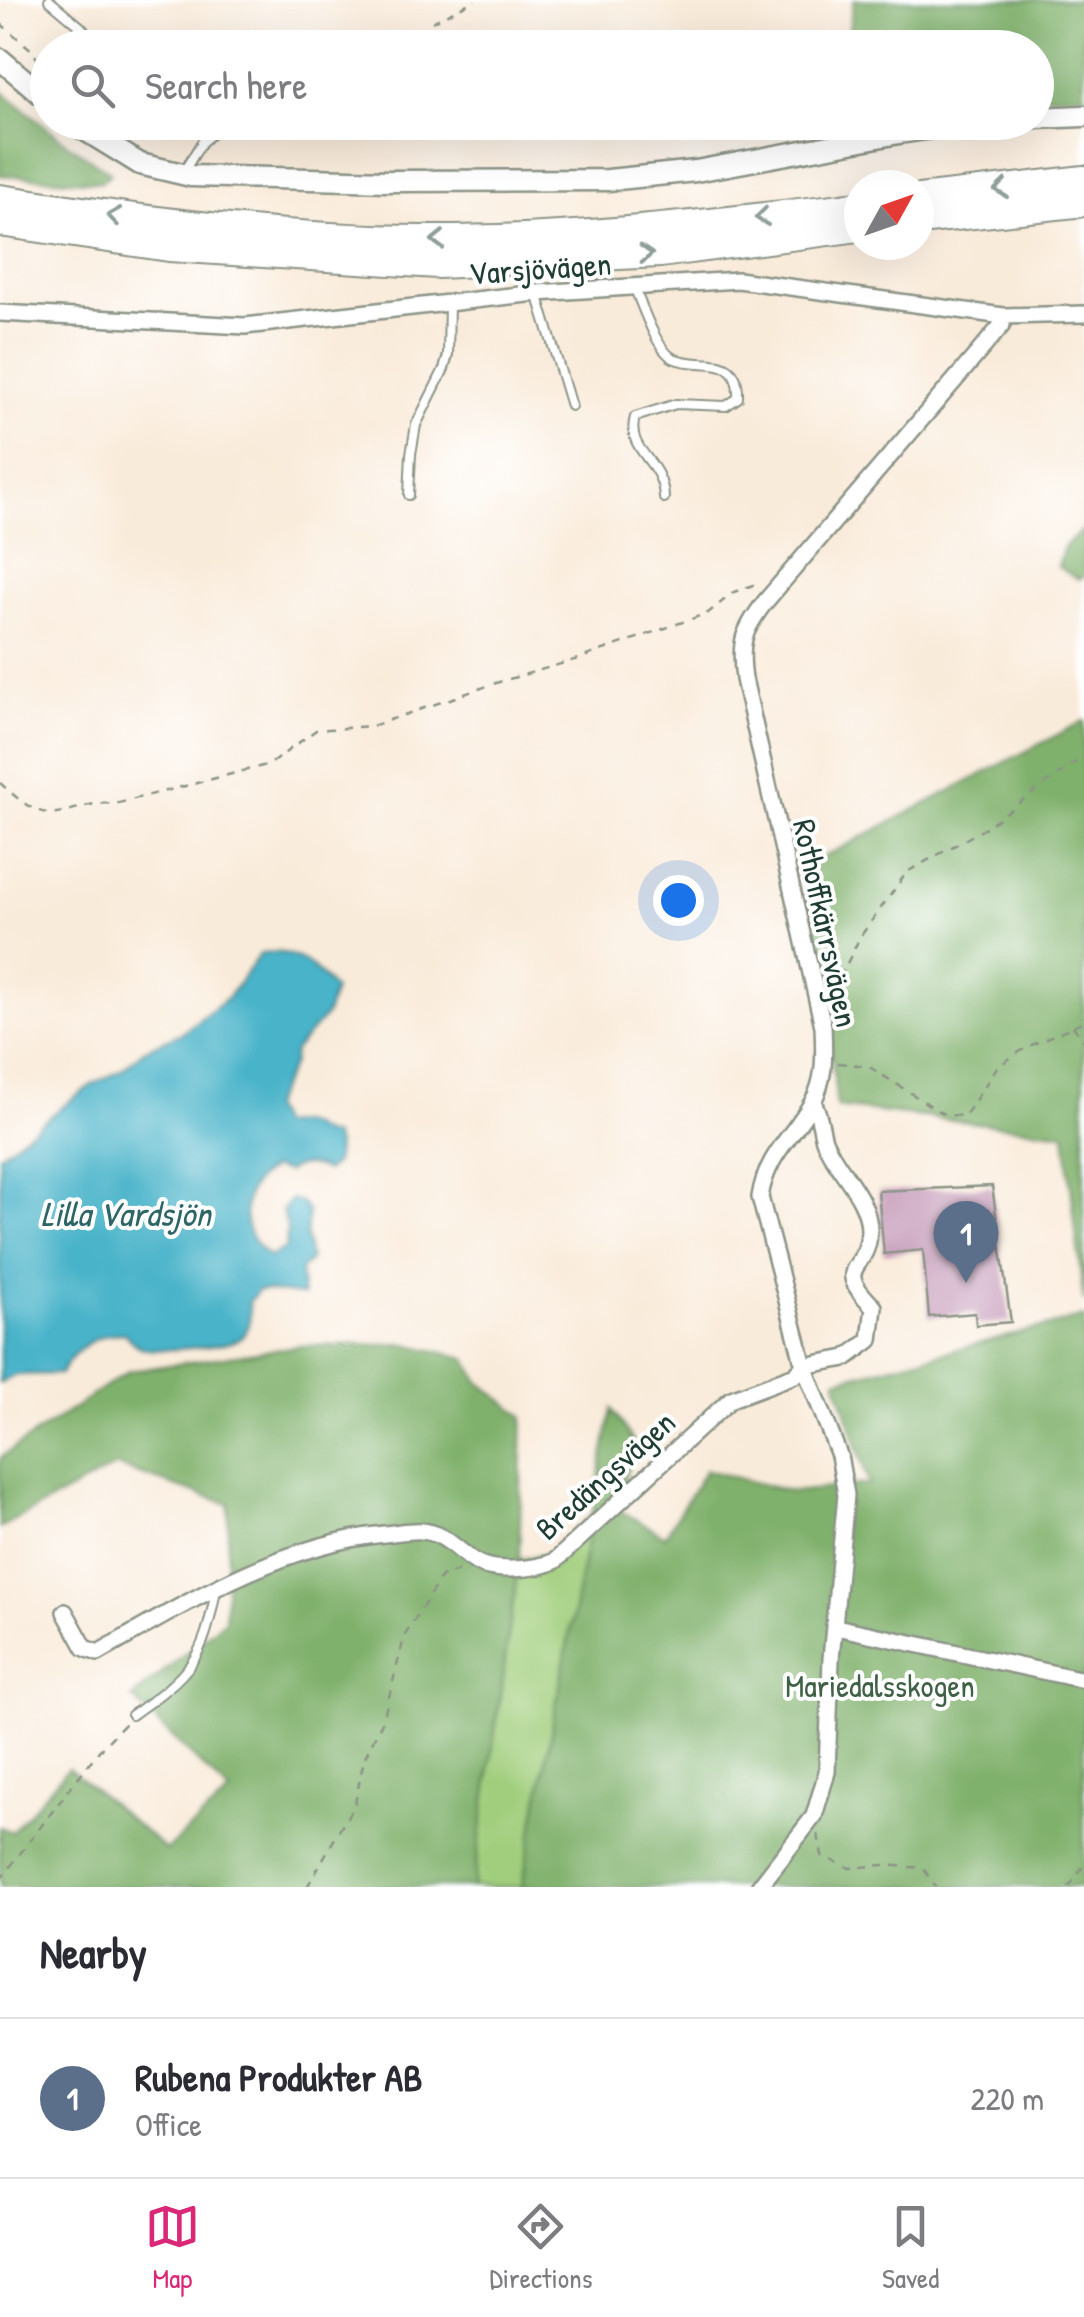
<!DOCTYPE html>
<html lang="en">
<head>
<meta charset="utf-8">
<style>
  body { margin:0; font-family:"Patrick Hand",sans-serif; background:#f2f2f3; color:#2b2b33 }
  .compass { position:absolute; left:844px; top:170px; width:90px; height:90px; border-radius:50%; background:#fff; box-shadow:0 10px 40px #0002; rotate:50deg }
  .you { position:absolute; left:678px; top:900px; width:35px; height:35px; margin:-25px; border:8px solid #fff; border-radius:50%; background:#1a73e8; box-shadow:0 0 0 15px #1a73e833 }
  .badge { display:grid; place-items:center; width:65px; height:65px; border-radius:50%; background:#db2777; color:#fff; font-size:32px; font-weight:700 }
  .pin { position:absolute; translate:-50% -82px; filter:drop-shadow(0 2px 5px #0008) }
  .pin::after { content:''; position:absolute; top:52px; width:35px; height:30px; background:inherit; clip-path:polygon(0 0,100% 0,50% 100%) }
  .list { margin:0; padding:0; list-style:none }
  h2 { display:flex; justify-content:space-between; align-items:center; height:130px; margin:0; padding:0 40px; font-size:42px }
  h2 small { font-size:32px; font-weight:400; color:#7c7c81 }
  .list li { display:grid; grid-template-columns:65px 1fr auto; gap:30px; align-items:center; box-sizing:border-box; height:160px; padding:0 40px; border-top:2px solid #e1e1e2 }
  .list b { display:block; font-size:38px; white-space:nowrap }
  .list p { margin:0; font-size:32px; white-space:nowrap; color:#7c7c81 }
  .list em { font-size:32px; font-style:normal; color:#7c7c81 }
  .icon { flex:none; width:55px; height:55px; fill:none; stroke:currentColor; stroke-width:2; stroke-linecap:round; stroke-linejoin:round }
  .map { position:relative; flex:none; width:1084px; height:1887px; overflow:hidden }
  .search { position:absolute; background:#fff; box-shadow:0 10px 40px #0002; left:30px; right:30px; top:30px; height:110px; display:flex; align-items:center; gap:25px; box-sizing:border-box; padding:0 35px; border-radius:55px; color:#7c7c81; font-size:38px }
  .sheet { height:290px; background:#fff }
  nav { display:flex; justify-content:space-around; align-items:center; box-sizing:border-box; height:140px; border-top:2px solid #e1e1e2; background:#fff; font-size:28px; color:#7c7c81 }
  nav a { display:grid; justify-items:center; gap:5px }
  nav .on { color:#db2777 }
  .map>svg:first-child { display:block }
</style>
</head>
<body>
<div class="map">
<svg width="1084" height="1887" viewBox="0 0 1084 1887">
  <rect width="100%" height="100%" fill="#fff"/>
  <filter id="ink" filterUnits="userSpaceOnUse"><feTurbulence type="fractalNoise" baseFrequency=".01" numOctaves="2"/><feDisplacementMap in="SourceGraphic" scale="20" xChannelSelector="R" yChannelSelector="G"/><feConvolveMatrix kernelMatrix="1 2 1 2 8 2 1 2 1" color-interpolation-filters="sRGB"/></filter>
  <filter id="wash" filterUnits="userSpaceOnUse"><feTurbulence type="fractalNoise" baseFrequency=".0048" numOctaves="4" result="noise"/><feDisplacementMap in="SourceGraphic" scale="40" xChannelSelector="R" yChannelSelector="G"/><feGaussianBlur stdDeviation="2.25" result="paint"/><feColorMatrix in="noise" values="0 0 0 0 0 0 0 0 0 0 0 0 0 0 0 0 0 1.4 0 .05"/><feComposite in="paint" operator="in"/></filter>
  <g filter="url(#wash)">
    <rect width="100%" height="100%" fill="#f9ebda"/>
    <path fill="#a0ce7c" stroke="#608658" stroke-width="2.5" d="M 592,1514 L 522,1887 L 473,1887 L 519,1559 L 554,1553 Z"/>
    <path fill="#80b16c" stroke="#507750" stroke-width="2.5" d="M 854,0 L 1084,0 L 1084,95 L 1037,96 L 1036,48 L 846,47 Z
      M 0,90 L 69,145 L 111,173 L 101,182 L 0,175 Z
      M 1084,529 L 1084,577 L 1079,579 L 1058,567 L 1064,547 Z
      M 1084,721 L 1084,1302 L 1065,1133 L 837,1107 L 825,994 L 803,868 Z
      M 1084,1317 L 1084,1887 L 522,1887 L 612,1409 L 635,1444 L 616,1508 L 665,1536 L 705,1470 L 793,1492 L 869,1484 L 836,1380 Z
      M 406,1344 L 466,1358 L 479,1382 L 523,1416 L 519,1559 L 473,1887 L 0,1887 L 0,1827 L 12,1832 L 68,1768 L 166,1850 L 230,1793 L 132,1698 L 225,1620 L 229,1504 L 116,1466 L 0,1528 L 0,1458 L 129,1371 L 299,1346 Z"/>
    <path fill="#4ab3c9" stroke="#34787e" stroke-width="2.5" d="M 276,952 C 304,955 317,970 334,990 L 326,1015 L 294,1051 L 293,1063 L 271,1107 L 280,1125 C 288,1125 295,1121 303,1124 C 316,1128 317,1134 332,1136 L 337,1147 L 335,1163 L 326,1171 C 313,1164 299,1162 287,1172 L 274,1168 C 237,1183 236,1235 270,1257 L 286,1247 L 287,1228 L 282,1211 L 291,1199 L 300,1202 L 308,1211 L 306,1235 L 310,1260 L 300,1271 L 303,1295 L 259,1290 L 249,1302 C 250,1316 252,1330 239,1339 C 227,1347 155,1352 143,1348 C 134,1345 130,1340 124,1333 C 94,1333 75,1349 60,1374 L 16,1375 L 0,1383 L 0,1154 L 90,1086 L 121,1070 L 147,1048 L 182,1033 L 228,997 L 261,953 Z"/>
    <g id="blocks">
      <path fill="#c295b5" d="M 992,1186 L 1011,1322 L 976,1325 L 975,1313 L 929,1317 L 923,1250 L 884,1254 L 878,1191 Z"/>
    </g>
  </g>
  <g filter="url(#ink)">
    <use href="#blocks" fill-opacity="0" stroke="#8c9487" stroke-width="2.5"/>
    <g fill="none" stroke-linecap="round" stroke-linejoin="round">
      <g stroke="#8c9487" stroke-width="12">
        <path id="lane" d="M 49,0 L 81,27 L 97,48
          M 399,48 C 420,27 441,34 465,48
          M 184,171 L 202,142 L 226,122
          M 635,289 C 642,306 657,350 673,358 C 701,371 740,349 738,398 L 726,406 L 676,404 L 635,417 C 625,452 663,459 664,498
          M 537,293 L 571,406
          M 409,495 L 411,454 L 416,425 L 444,369 L 448,355 L 449,303
          M 132,1715 C 191,1673 203,1661 216,1590"/>
      </g>
      <g stroke="#8c9487" stroke-width="20">
        <path id="street" d="M 0,313 L 245,326 L 537,293 L 738,280 L 1003,316 L 1084,314
          M 65,1612 L 85,1648 L 98,1653 C 186,1603 281,1544 384,1534 C 396,1533 410,1530 422,1531 C 444,1533 457,1550 474,1561 C 491,1573 536,1570 555,1561 L 731,1399 L 795,1375 L 804,1366 L 846,1358 L 870,1340 L 874,1307 C 830,1264 868,1273 869,1232 C 870,1197 836,1171 824,1140 C 820,1126 820,1114 813,1102
          M 836,1627 L 1084,1680
          M 759,1887 L 814,1816 L 827,1772 L 831,1659 L 846,1495 L 839,1455 L 804,1366 L 760,1197 C 767,1154 792,1138 812,1103 C 826,1079 824,1053 823,1026 L 744,679 C 739,642 743,631 765,602 L 1002,325 L 1003,316"/>
      </g>
      <g stroke="#8c9487" stroke-width="25">
        <path id="secondary" d="M 0,59 L 48,100
          M 1036,118 L 1084,116
          M 72,122 L 140,164 L 191,176 L 389,181 L 608,180 L 696,171 L 899,133 L 973,122"/>
      </g>
      <g stroke="#8c9487" stroke-width="32">
        <path id="highway" d="M 0,199 C 140,220 280,239 422,240 C 568,241 714,223 859,206
          M 919,199 L 1084,180
          M 919,220 L 1084,202
          M 0,222 L 169,247 L 438,264 L 660,253 L 859,227"/>
      </g>
      <path stroke="#8c9487" stroke-width="2.5" stroke-dasharray="8 8" stroke-linecap="butt" d="M 432,22 L 475,0
        M 0,23 L 33,51 L 44,72
        M 0,783 C 13,794 30,812 49,813 C 71,815 85,800 115,804 L 270,764 L 316,730 L 372,726 L 499,682 L 578,659 L 708,613 L 734,592 L 753,585 L 756,590
        M 833,992 L 860,937 L 907,872 L 982,830 L 1084,756
        M 1073,1026 L 1084,1041
        M 838,1063 L 868,1066 L 945,1115 L 965,1116 L 997,1067 L 1027,1047 L 1084,1021
        M 818,1834 L 822,1856 L 850,1868 L 884,1865 L 923,1868 L 936,1887
        M 0,1880 L 97,1753 L 125,1723
        M 307,1887 L 355,1803 L 364,1759 L 383,1720 L 405,1635 L 441,1577 L 461,1570
        M 1069,1887 L 1084,1865"/>
      <use href="#lane" stroke="#fff" stroke-width="8"/>
      <use href="#street" stroke="#fff" stroke-width="15"/>
      <use href="#secondary" stroke="#fff" stroke-width="20"/>
      <use href="#highway" stroke="#fff" stroke-width="28"/>
    </g>
    <defs><path id="oneway-chevron" d="M-2-3.5L2.5 0L-2 3.5" fill="none" stroke-width="1.6" stroke-linecap="round" stroke-linejoin="round" transform="scale(2.5)"/></defs>
    <g stroke="#8f9e9a">
      <use href="#oneway-chevron" transform="translate(1001 189) rotate(173)"/>
      <use href="#oneway-chevron" transform="translate(114 216) rotate(-172)"/>
      <use href="#oneway-chevron" transform="translate(762 217) rotate(173)"/>
      <use href="#oneway-chevron" transform="translate(438 240) rotate(179)"/>
      <use href="#oneway-chevron" transform="translate(646 254) rotate(-3)"/>
    </g>
  </g>
  <g text-anchor="middle" dominant-baseline="central" stroke-width="8" stroke-linejoin="round" paint-order="stroke">
    <g font-size="32" fill="#1f3d34" stroke="#fff">
      <text transform="translate(540 268) rotate(-4)">Varsjövägen</text>
      <text transform="translate(826 923) rotate(78)">Rothoffkärrsvägen</text>
      <text transform="translate(605 1475) rotate(-42)">Bredängsvägen</text>
    </g>
    <g font-size="32" fill="#3f6146" stroke="#fff">
      <text x="880" y="1685">Mariedalsskogen</text>
    </g>
    <g font-size="35" font-style="italic" fill="#2e6668" stroke="#fff">
      <text x="126" y="1213">Lilla Vardsjön</text>
    </g>
  </g>
</svg>
<svg class="compass" viewBox="-18 -18 36 36"><path d="M0-13l5 13h-10z" fill="#e53935"/><path d="M0 13l5-13h-10z" fill="#7c7c81"/></svg>
<div class="you"></div>
<div class="pin badge" style="left:966px;top:1283px;background:#5c6f8a">1</div>
<div class="search"><svg class="icon" aria-label="search" viewBox="0 0 24 24"><circle cx="10" cy="10" r="6"/><path d="M15 15l6 6"/></svg>Search here</div>
</div>
<section class="sheet">
<h2>Nearby<small></small></h2>
<ul class="list">
<li><span class="badge" style="background:#5c6f8a">1</span><div><b>Rubena Produkter AB</b><p>Office</p></div><em>220 m</em></li>
</ul>
</section>
<nav>
<a class="on"><svg class="icon" aria-label="map" viewBox="0 0 24 24"><path d="M3 6l6-2 6 2 6-2v14l-6 2-6-2-6 2zM9 4v14M15 6v14"/></svg>Map</a>
<a><svg class="icon" aria-label="directions" viewBox="0 0 24 24"><path d="M12 3l9 9-9 9-9-9zM9 14v-3h6M13 9l2 2-2 2"/></svg>Directions</a>
<a><svg class="icon" aria-label="saved" viewBox="0 0 24 24"><path d="M7 4h10v16l-5-4-5 4z"/></svg>Saved</a>
</nav>
</body>
</html>
